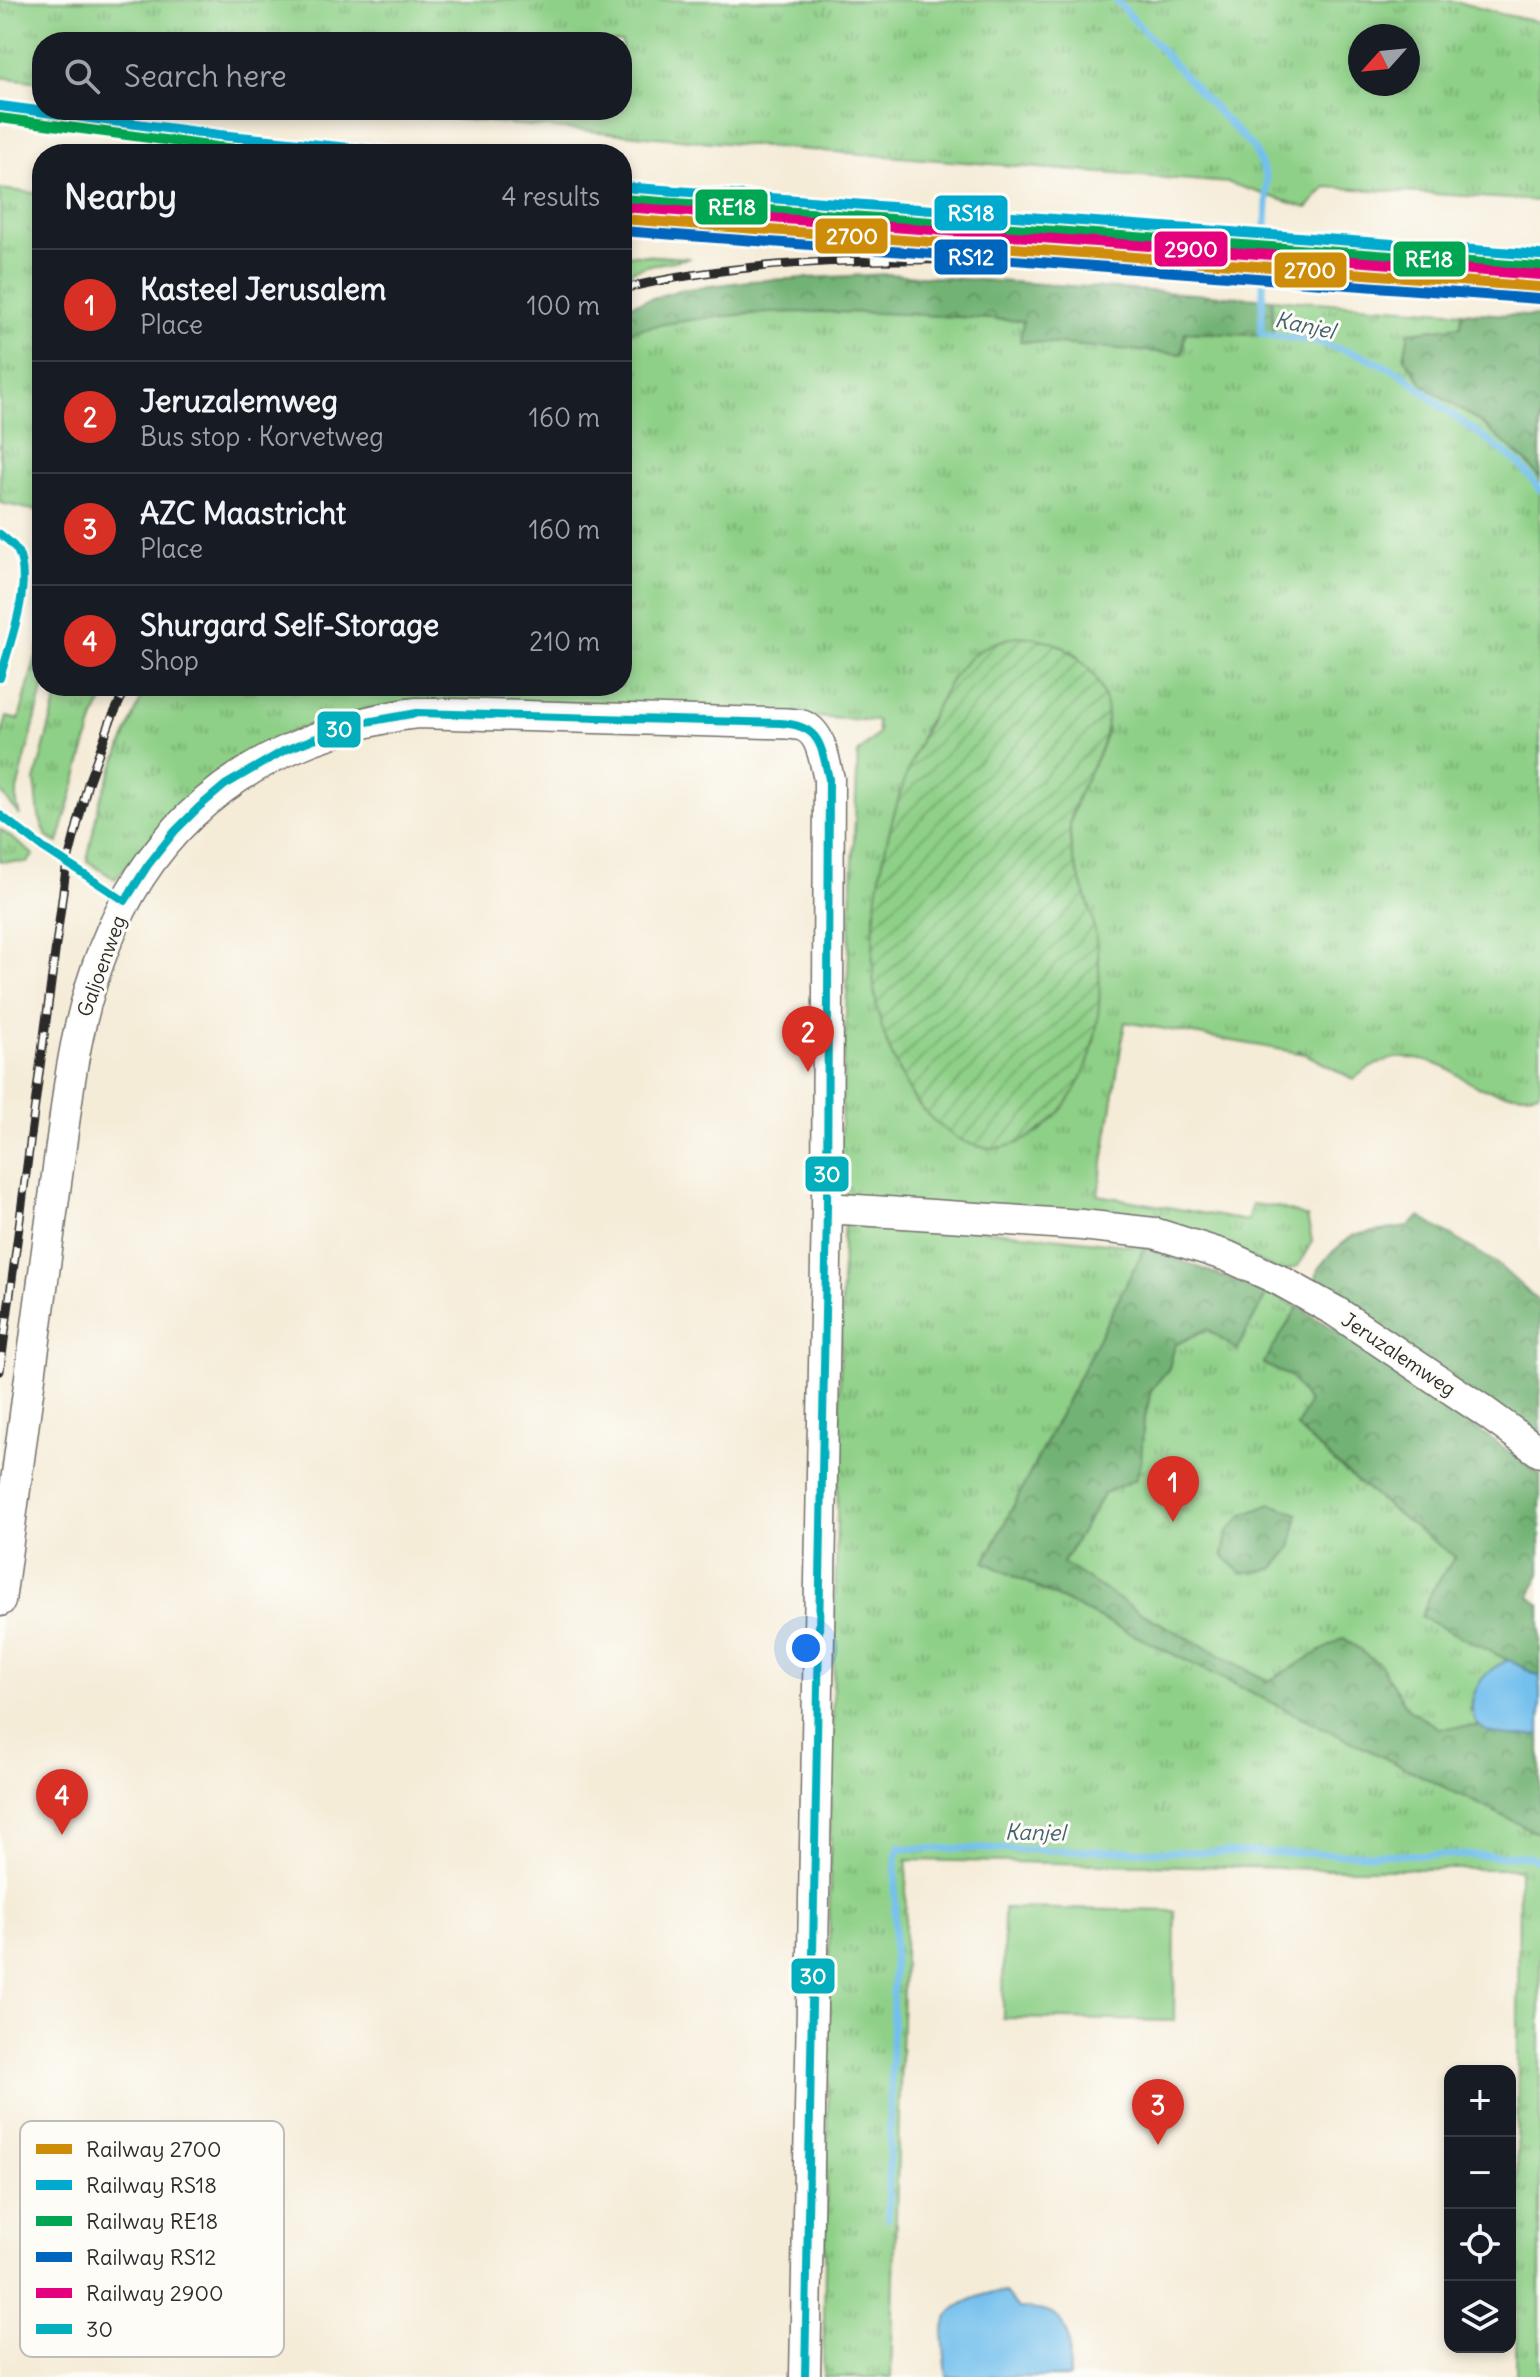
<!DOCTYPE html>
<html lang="en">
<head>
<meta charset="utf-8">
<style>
  body { margin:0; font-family:Delius,sans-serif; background:#20242c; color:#f1f3f6 }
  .controls { position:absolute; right:24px; bottom:24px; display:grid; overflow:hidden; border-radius:16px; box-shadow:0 4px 12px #0003 }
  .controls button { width:72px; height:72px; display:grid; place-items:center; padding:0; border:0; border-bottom:2px solid #363941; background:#171b24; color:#f1f3f6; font:40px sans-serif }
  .compass { position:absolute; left:1348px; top:24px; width:72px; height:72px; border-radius:50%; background:#171b24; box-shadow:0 4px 12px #0003; rotate:243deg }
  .you { position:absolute; left:806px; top:1648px; width:28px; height:28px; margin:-20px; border:6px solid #fff; border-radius:50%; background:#1a73e8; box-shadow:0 0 0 12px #1a73e833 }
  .badge { display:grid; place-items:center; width:52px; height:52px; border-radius:50%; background:#d93025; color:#fff; font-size:26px; font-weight:700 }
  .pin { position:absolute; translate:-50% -66px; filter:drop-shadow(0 2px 4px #0008) }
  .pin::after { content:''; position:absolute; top:42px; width:28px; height:24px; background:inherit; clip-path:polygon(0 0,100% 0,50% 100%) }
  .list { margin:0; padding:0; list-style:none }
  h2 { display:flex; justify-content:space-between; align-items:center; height:104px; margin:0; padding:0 32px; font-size:34px }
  h2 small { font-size:26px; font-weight:400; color:#9ea1a6 }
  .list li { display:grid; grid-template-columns:52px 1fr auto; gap:24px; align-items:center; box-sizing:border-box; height:112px; padding:0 32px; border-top:2px solid #363941 }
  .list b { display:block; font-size:30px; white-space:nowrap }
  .list p { margin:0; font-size:26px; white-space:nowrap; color:#9ea1a6 }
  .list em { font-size:26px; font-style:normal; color:#9ea1a6 }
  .icon { flex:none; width:44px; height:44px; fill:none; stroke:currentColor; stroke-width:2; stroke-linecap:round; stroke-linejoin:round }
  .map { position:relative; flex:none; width:1540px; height:2377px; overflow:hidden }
  .search { position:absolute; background:#171b24; box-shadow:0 4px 12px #0003; left:32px; top:32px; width:600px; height:88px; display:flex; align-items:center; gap:20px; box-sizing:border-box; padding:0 28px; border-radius:32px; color:#9ea1a6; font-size:30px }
  .panel { position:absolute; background:#171b24; box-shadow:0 4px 12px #0003; left:32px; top:144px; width:600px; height:552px; border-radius:32px }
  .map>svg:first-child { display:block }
</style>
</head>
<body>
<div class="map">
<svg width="1540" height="2377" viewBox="0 0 1540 2377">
  <defs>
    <pattern id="grass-tufts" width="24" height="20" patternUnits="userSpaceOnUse" patternTransform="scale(2)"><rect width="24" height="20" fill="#8ed087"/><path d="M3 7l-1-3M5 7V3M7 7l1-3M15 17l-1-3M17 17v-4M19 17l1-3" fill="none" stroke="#74a96f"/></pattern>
    <pattern id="forest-crowns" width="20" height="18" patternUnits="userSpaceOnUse" patternTransform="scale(2)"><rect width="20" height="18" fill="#72b274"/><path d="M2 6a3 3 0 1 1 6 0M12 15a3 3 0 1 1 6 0" fill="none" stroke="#5e915f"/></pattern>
    <pattern id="garden-furrows" width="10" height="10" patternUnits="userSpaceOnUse" patternTransform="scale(2)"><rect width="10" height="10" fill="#8ed087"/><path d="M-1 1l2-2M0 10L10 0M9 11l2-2" fill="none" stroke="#74a96f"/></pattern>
  </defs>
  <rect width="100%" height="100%" fill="#fdfcf7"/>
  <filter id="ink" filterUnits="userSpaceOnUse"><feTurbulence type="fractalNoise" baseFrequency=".0125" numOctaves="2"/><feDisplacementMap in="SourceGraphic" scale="16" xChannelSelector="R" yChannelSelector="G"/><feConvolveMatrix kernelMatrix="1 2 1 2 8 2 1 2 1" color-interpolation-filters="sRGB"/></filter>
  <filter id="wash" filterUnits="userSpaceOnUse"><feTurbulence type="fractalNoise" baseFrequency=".006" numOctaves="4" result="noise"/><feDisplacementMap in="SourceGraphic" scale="32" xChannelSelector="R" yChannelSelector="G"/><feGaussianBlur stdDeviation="1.8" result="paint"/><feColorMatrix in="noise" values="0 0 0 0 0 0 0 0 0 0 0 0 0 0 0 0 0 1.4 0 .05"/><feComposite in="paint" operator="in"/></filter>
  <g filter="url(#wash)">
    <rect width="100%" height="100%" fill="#f5ecd8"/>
    <path fill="url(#grass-tufts)" stroke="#5c7e59" stroke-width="2" fill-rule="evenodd" d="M 0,0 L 1450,0 L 1501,14 L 1540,22 L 1540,201 L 1326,187 L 1307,208 L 1229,183 L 759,146 L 350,110 L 622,110 L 622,42 L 42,42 L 42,82 L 0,77 ZM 1360,36 L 1408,36 L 1408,84 L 1360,84 Z
      M 0,189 L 42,194 L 42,512 L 0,503 Z
      M 622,254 L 690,258 L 646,266 L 622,274 Z
      M 1272,299 L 1462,312 L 1461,326 L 1425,386 C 1466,412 1511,439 1540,479 L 1540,1092 C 1520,1096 1498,1094 1478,1087 C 1467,1082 1457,1073 1446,1068 C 1406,1051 1386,1055 1353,1079 L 1298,1050 L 1300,1053 L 1125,1022 L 1098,1195 L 1247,1221 L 1252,1204 L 1278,1207 L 1307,1217 L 1312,1241 L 1298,1266 L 1282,1273 L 1227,1246 L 841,1202 L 839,1168 L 858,753 L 878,734 L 877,721 L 676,708 L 365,709 L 288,734 L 253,757 L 202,784 L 115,879 L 87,861 L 99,803 L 146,686 L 622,686 L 622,333 C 751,300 892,313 1023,321 L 1021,341 L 1183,353 L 1185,332 L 1273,336 ZM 1072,651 L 1093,674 L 1103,693 L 1107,732 L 1100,751 L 1078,795 L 1070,824 L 1071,854 L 1099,958 L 1099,1001 L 1094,1044 L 1040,1132 L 1035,1134 L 956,1137 L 935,1121 L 915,1101 L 888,1047 L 880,1018 L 873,976 L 874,914 L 895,811 L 926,724 L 934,712 Z
      M 42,633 L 42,686 L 44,686 L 17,790 L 17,804 L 20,816 L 0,791 L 0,741 L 7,717 L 19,720 Z
      M 60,686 L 111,686 L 94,718 L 58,843 L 47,837 L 39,816 L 35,781 Z
      M 0,829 L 34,855 L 27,863 L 0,861 Z
      M 858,1223 L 937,1225 L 1145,1247 L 985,1562 L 1540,1834 L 1540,2377 L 1516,2377 L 1519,1869 L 1328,1869 L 907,1860 L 891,2377 L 823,2377 L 828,2098 L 830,1836 L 843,1238 L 844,1224 Z
      M 1267,1293 L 1298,1307 L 1264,1363 L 1291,1377 L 1309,1403 L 1297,1427 C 1346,1476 1400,1517 1456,1557 L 1433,1589 L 1421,1617 L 1508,1660 C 1485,1674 1477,1682 1470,1708 L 1480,1726 L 1440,1729 L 1409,1710 L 1379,1664 L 1269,1681 L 1139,1612 L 1062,1563 L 1104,1493 L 1136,1479 L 1141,1460 L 1143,1426 L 1151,1390 L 1169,1368 L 1175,1344 L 1207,1328 L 1237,1350 Z"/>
    <path fill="url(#forest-crowns)" stroke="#4e6e50" stroke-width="2" d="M 888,274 L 1272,299 L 1273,336 L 1185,332 L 1182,354 L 1020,341 L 1023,321 C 893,313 749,301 622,333 L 622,307 L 680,290 L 749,281 Z
      M 1462,312 L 1540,317 L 1540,479 L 1529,464 L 1479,421 L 1425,386 L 1404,358 L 1409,332 L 1461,326 Z
      M 1420,1217 L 1496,1263 L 1540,1303 L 1540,1446 L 1314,1289 L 1318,1269 L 1330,1254 L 1353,1235 L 1407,1227 Z
      M 1145,1247 L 1267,1293 L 1237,1350 L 1207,1329 L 1175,1345 L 1169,1368 L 1151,1390 L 1143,1426 L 1141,1461 L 1136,1479 L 1104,1493 L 1063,1563 L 1139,1612 L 1268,1681 L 1344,1638 L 1379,1664 L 1409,1710 L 1439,1728 L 1480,1726 L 1491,1733 L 1540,1735 L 1540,1834 L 985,1562 Z
      M 1298,1307 L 1378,1355 L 1540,1475 L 1540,1573 L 1530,1597 L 1540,1605 L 1540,1676 L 1421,1617 L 1433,1589 L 1455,1557 C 1399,1516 1346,1476 1297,1427 L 1308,1403 L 1291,1377 L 1263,1364 Z
      M 1271,1504 L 1298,1514 L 1291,1548 L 1273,1569 L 1241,1573 L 1223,1555 L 1227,1533 L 1243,1515 Z"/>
    <path fill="url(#garden-furrows)" stroke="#5c7e59" stroke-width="2" d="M 1017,636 C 1050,638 1065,644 1088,668 C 1096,677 1102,689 1105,701 C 1117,748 1074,781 1070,825 C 1067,859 1085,885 1092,916 C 1106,984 1105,1070 1051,1121 C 1031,1140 1005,1153 977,1146 C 949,1139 921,1112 907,1087 C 889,1053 874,1012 873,974 C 870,887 893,796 930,719 C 942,695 954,669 976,653 C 987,644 1003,640 1017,636 Z"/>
    <path fill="#8ed087" stroke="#5c7e59" stroke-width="2" d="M 1004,1908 L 1175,1911 L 1174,2021 L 1003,2018 Z"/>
    <path fill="#73c0ed" stroke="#4f768c" stroke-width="2" d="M 1508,1660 L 1540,1676 L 1540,1735 C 1525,1736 1503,1738 1489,1732 C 1461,1720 1472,1685 1491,1670 C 1496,1666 1502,1663 1508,1660 Z
      M 993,2292 L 1005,2293 L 1018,2308 C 1024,2309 1031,2309 1037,2310 C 1075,2314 1068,2348 1069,2377 L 947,2377 C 942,2323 934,2310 993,2292 Z"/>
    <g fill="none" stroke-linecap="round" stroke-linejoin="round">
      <path stroke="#73c0ed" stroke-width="7" d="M 1116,0 L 1201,94 L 1254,149 L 1266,176 L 1267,202 L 1261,334 L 1316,342 L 1361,355 L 1403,374 L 1443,408 L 1520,464 L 1540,490
        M 888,2219 L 896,1858 L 899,1848 L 1528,1856 L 1540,1861"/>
    </g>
  </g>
  <g filter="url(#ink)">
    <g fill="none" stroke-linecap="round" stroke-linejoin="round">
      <g stroke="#726f68" stroke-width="33">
        <path id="minor" d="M 827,1208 L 1082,1225 L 1154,1233 L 1227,1256 L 1279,1280 L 1335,1311 L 1481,1409 L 1540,1452
          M 0,1601 L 69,1086 C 92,928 155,801 311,740 C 346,727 380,717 417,713 L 768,723 C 778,723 790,723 800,725 C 822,730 824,761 829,779 L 827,1208 L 805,2377"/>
      </g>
      <use href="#minor" stroke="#fff" stroke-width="30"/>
      <g stroke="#2b2b2b" stroke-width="9">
        <path id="rail" d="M 622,289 C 737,261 855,259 973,260
          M 0,1371 L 66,869 L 88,783 L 110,722 L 127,686"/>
      </g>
      <use href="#rail" stroke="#fdfcf7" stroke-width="6" stroke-dasharray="18" stroke-linecap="butt"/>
      <g stroke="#fdfcf7" stroke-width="14">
        <path id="bus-1" d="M 0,534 C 6,539 14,544 18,552 C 33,584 9,646 0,678
          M 0,815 L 42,847 L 125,901
          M 125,901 L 148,865 L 175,831 L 199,807 L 225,785 L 285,750 L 350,725 L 417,713 L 780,723 C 820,725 821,745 829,779 L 827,1208 L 805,2377"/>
      </g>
      <use href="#bus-1" stroke="#04afbd" stroke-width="8"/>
      <g stroke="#fdfcf7" stroke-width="16">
        <path id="rail-1" d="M 622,219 L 1540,287"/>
      </g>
      <g stroke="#fdfcf7" stroke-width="16">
        <path id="rail-2" d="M 0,106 L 219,135 L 408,154
          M 622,187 L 1540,255"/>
      </g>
      <g stroke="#fdfcf7" stroke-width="16">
        <path id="rail-3" d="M 0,118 L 217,147 L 288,154
          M 622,199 L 1539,267"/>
      </g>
      <g stroke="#fdfcf7" stroke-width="16">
        <path id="rail-4" d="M 622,231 L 1539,299"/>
      </g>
      <g stroke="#fdfcf7" stroke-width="16">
        <path id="rail-5" d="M 623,207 L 1540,275"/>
      </g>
      <use href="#rail-1" stroke="#ce8d09" stroke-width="10"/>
      <use href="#rail-2" stroke="#00a9ce" stroke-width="10"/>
      <use href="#rail-3" stroke="#00a651" stroke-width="10"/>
      <use href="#rail-4" stroke="#0065bd" stroke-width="10"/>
      <use href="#rail-5" stroke="#e5007d" stroke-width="10"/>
    </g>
  </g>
  <g text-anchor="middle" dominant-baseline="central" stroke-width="6" stroke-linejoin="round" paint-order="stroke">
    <g font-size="20" fill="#2b2b2b" stroke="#fdfcf7">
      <text transform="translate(101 966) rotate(-70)">Galjoenweg</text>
      <text transform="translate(1399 1354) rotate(34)">Jeruzalemweg</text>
    </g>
    <g font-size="22" font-style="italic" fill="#445f6f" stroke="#fdfcf7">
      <text transform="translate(1305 325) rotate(12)">Kanjel</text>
      <text transform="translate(1035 1832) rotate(1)">Kanjel</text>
    </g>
  </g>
  <rect x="20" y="2121" width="264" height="236" rx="12" fill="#fdfcf7" stroke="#bebdba" stroke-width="2"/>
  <rect x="36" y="2144" width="36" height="10" fill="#ce8d09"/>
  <rect x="36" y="2180" width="36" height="10" fill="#00a9ce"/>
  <rect x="36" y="2216" width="36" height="10" fill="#00a651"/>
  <rect x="36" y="2252" width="36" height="10" fill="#0065bd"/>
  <rect x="36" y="2288" width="36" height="10" fill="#e5007d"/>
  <rect x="36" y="2324" width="36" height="10" fill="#04afbd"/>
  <g font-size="22" fill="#2b2b2b">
    <text x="86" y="2157">Railway 2700</text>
    <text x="86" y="2193">Railway RS18</text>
    <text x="86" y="2229">Railway RE18</text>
    <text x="86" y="2265">Railway RS12</text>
    <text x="86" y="2301">Railway 2900</text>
    <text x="86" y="2337">30</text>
  </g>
  <g stroke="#fdfcf7" stroke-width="3">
    <rect x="694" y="188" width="75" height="38" rx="8" fill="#00a651"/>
    <rect x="933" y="194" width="76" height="38" rx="8" fill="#00a9ce"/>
    <rect x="814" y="217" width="75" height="38" rx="8" fill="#ce8d09"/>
    <rect x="1153" y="230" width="76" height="38" rx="8" fill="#e5007d"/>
    <rect x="933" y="238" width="76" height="38" rx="8" fill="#0065bd"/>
    <rect x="1392" y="240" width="75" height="38" rx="8" fill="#00a651"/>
    <rect x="1273" y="251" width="75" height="38" rx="8" fill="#ce8d09"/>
    <rect x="316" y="710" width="46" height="39" rx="8" fill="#04afbd"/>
    <rect x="804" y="1155" width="46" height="38" rx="8" fill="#04afbd"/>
    <rect x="790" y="1957" width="46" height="38" rx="8" fill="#04afbd"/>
  </g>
  <g font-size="22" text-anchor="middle" font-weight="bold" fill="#fff">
    <text x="732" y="215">RE18</text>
    <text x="971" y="221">RS18</text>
    <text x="852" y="244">2700</text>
    <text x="1191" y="257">2900</text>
    <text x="971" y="265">RS12</text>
    <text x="1429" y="267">RE18</text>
    <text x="1310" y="278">2700</text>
    <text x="339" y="737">30</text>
    <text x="827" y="1182">30</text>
    <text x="813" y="1984">30</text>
  </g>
</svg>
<div class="controls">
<button>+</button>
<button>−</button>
<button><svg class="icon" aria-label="locate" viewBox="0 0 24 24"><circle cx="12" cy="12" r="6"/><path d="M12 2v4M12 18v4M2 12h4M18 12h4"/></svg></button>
<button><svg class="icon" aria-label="layers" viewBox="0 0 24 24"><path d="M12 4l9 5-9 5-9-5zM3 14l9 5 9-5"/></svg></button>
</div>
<svg class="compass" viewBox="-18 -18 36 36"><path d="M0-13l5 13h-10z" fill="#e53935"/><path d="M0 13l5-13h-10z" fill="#9ea1a6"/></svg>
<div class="you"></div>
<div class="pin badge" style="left:1173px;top:1522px">1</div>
<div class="pin badge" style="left:808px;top:1072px">2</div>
<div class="pin badge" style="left:1158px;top:2145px">3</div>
<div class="pin badge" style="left:62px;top:1835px">4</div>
<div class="search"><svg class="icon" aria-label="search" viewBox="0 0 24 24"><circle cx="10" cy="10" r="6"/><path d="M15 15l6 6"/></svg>Search here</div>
<section class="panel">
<h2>Nearby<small>4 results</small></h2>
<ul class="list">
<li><span class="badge">1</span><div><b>Kasteel Jerusalem</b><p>Place</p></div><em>100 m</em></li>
<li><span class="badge">2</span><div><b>Jeruzalemweg</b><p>Bus stop · Korvetweg</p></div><em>160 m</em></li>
<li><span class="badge">3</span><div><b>AZC Maastricht</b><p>Place</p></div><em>160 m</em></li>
<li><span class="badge">4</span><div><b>Shurgard Self-Storage</b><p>Shop</p></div><em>210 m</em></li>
</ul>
</section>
</div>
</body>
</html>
